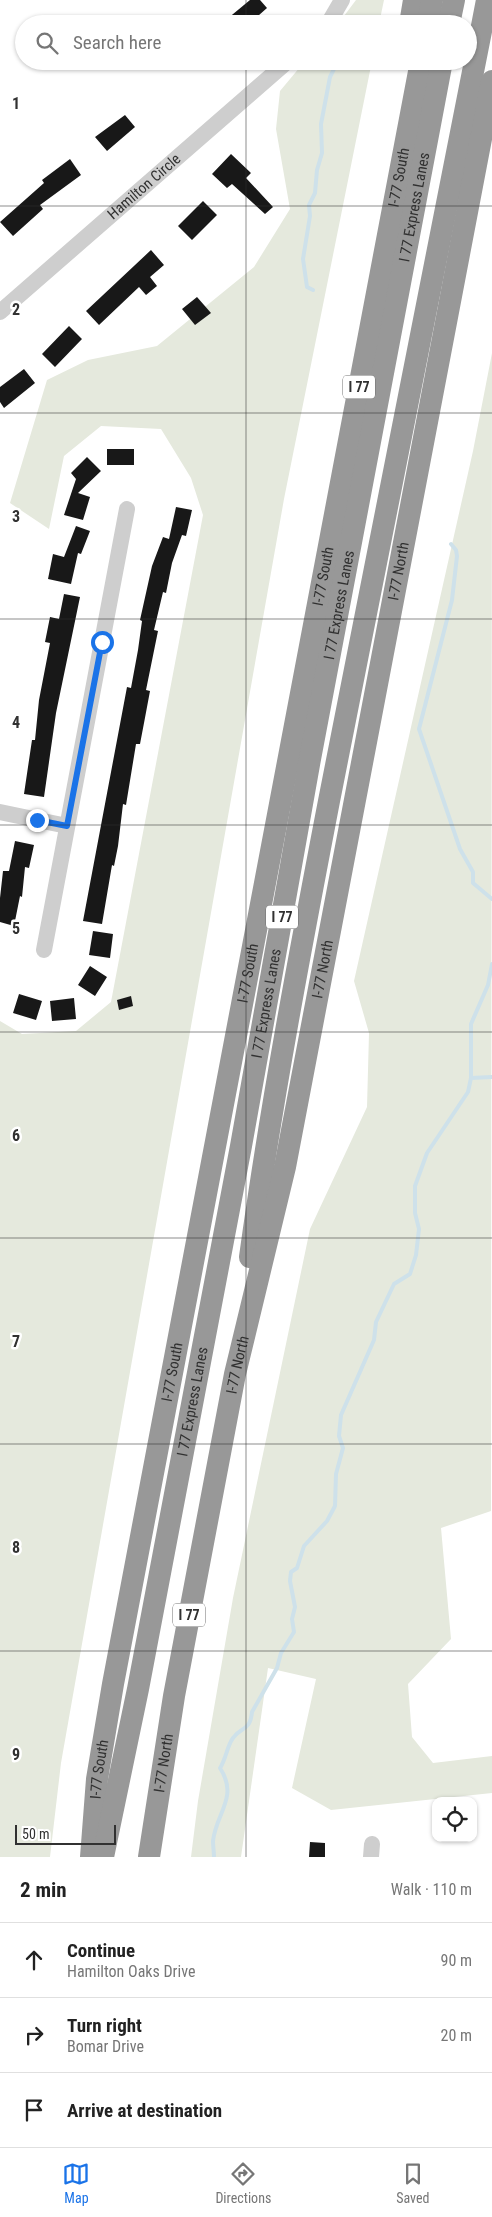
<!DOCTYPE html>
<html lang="en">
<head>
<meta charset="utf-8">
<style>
  body { margin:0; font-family:"Roboto Condensed",sans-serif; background:#f2f2f2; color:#222 }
  .controls { position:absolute; right:15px; bottom:15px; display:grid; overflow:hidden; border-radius:10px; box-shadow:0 1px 4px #0004 }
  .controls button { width:45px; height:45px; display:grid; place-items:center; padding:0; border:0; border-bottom:1px solid #e0e0e0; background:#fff; color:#222; font:25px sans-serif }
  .scale { position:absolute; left:15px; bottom:12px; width:101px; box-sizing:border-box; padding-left:5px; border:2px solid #313131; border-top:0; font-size:14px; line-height:18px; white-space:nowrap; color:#313131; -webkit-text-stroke:4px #fff; paint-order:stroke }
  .stop { position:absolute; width:15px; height:15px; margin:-11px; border:4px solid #1a73e8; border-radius:50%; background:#fff }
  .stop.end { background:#1a73e8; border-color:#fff; box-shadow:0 1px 5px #0008 }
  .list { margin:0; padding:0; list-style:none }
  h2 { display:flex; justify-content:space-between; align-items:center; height:65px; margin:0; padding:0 20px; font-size:21px }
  h2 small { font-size:16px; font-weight:400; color:#767676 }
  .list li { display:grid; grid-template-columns:32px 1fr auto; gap:15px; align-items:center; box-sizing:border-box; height:75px; padding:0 20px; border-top:1px solid #e0e0e0 }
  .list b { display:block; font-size:19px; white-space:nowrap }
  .list p { margin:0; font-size:16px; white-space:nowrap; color:#767676 }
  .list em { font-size:16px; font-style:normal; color:#767676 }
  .icon { flex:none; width:28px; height:28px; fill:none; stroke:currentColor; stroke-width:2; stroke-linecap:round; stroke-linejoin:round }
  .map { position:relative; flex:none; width:492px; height:1857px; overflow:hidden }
  .search { position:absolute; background:#fff; box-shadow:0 1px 4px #0004; left:15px; right:15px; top:15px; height:55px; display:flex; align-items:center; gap:12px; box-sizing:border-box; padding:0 18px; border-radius:28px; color:#767676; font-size:19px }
  .sheet { height:290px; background:#fff }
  nav { display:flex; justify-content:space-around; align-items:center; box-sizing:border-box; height:70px; border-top:1px solid #e0e0e0; background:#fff; font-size:14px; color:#767676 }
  nav a { display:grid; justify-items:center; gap:2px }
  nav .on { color:#1a73e8 }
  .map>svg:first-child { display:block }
</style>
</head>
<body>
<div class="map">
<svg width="492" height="1857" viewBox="0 0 492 1857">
  <rect width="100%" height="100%" fill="#fff"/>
  <path fill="#e5e9dd" d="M 356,0 L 384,0 L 379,24 L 338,24 Z
    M 305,61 L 372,61 L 284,499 L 61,1763 L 50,1857 L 0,1857 L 0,1021 L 22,1034 L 76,1031 L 111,1002 L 203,515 L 191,478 L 161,429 L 101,426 L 64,456 L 49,529 L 10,503 L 47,380 L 88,360 L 157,346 L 254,267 L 290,209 L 276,129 L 280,91 Z
    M 492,353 L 491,1511 L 441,1528 L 451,1639 L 408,1684 L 412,1737 L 433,1763 L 492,1756 L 492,1793 L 331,1810 L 292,1788 L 316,1679 L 268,1668 L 241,1857 L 191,1857 L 198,1801 L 233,1598 L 310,1229 L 367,1107 L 369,1033 L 354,981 L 473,451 Z"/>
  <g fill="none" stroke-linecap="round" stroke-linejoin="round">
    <path stroke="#cee1ea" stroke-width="4" d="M 313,290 L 307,287 L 303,259 L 310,216 L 309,205 L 315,193 L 317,170 L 322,153 L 321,124 L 330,77 L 338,61
      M 451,544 L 456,550 L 457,556 L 452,600 L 419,729 L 460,849 L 473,872 L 473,883 L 492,899
      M 471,1078 L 492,1077
      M 214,1857 C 214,1852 213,1846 213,1841 C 216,1813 239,1797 220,1768 C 226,1759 227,1746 233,1738 C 241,1726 250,1732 252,1712 L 277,1668 L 281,1653 L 294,1632 L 292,1619 L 295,1607 L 290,1581 L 291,1572 L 297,1568 L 304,1546 L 327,1521 L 335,1506 L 336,1474 L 343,1448 L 339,1436 L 341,1415 L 374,1340 L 376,1322 L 394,1284 L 410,1274 L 416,1255 L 419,1229 L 415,1213 L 415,1186 L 427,1153 L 468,1092 L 471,1078 L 471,1024 L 488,985 L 492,964"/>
  </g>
  <path fill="#181818" d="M 250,0 L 260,0 L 267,8 L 249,24 L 221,24 Z
    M 125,115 L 135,127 L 107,151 L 95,137 Z
    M 231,154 L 251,173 L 246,178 L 273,207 L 265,214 L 232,184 L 227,188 L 212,174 Z
    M 70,159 L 81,175 L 40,205 L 43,209 L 13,236 L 0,222 L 44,183 L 42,180 Z
    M 203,201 L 217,215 L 192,240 L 178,226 Z
    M 151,250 L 164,265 L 150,277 L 157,286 L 146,295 L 139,287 L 99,325 L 86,311 Z
    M 197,297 L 211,313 L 195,325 L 182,309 Z
    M 69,326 L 82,339 L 55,367 L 42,354 Z
    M 24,369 L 35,383 L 4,408 L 0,402 L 0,387 Z
    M 107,449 L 134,449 L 134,465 L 107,465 Z
    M 87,457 L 101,471 L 78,493 L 90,497 L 83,520 L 64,515 L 76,479 L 71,473 Z
    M 176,507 L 192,510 L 186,536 L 182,535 L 172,563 L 166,593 L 163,592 L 154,630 L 158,631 L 146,690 L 150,691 L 144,723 L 140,744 L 136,744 L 126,805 L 123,804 L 118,846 L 114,866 L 112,865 L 102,924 L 83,921 L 127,687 L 131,688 L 138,650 L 142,621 L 140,620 L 152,566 L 163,537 L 169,539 Z
    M 76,526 L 90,531 L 81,554 L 78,553 L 71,584 L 48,579 L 53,554 L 64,557 Z
    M 64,594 L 80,597 L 56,713 L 44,797 L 24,794 L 32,740 L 35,740 L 39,700 L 50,643 L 45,642 L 50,617 L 59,619 Z
    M 15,841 L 34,845 L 29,868 L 25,867 L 22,897 L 20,896 L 14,926 L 0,922 L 0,898 L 3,871 L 9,871 Z
    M 93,931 L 113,934 L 110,958 L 89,955 Z
    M 90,966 L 107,977 L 95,996 L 78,985 Z
    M 19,994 L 42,1001 L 36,1020 L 13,1013 Z
    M 131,996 L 133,1006 L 119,1010 L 117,1000 Z
    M 74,998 L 76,1019 L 52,1021 L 50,1001 Z
    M 310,1842 L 325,1843 L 325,1857 L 309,1857 Z"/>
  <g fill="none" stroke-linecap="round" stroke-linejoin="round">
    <g stroke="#cecece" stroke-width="16">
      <path d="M 328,24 L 342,0"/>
      <path id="s1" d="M 0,312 L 288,61"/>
      <path d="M 0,812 L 67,826"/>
      <path d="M 44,950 L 127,509"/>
      <path d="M 371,1857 L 372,1844"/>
    </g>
    <g stroke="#989898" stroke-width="22">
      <path d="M 410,24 L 414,0"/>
      <path d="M 428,24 L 432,0"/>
      <path d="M 449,24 L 454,0"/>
      <path d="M 250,1257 C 271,1104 300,952 329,801 C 380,533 436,267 487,0"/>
      <path id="s2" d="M 91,1857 L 97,1779 L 113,1684 L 421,61"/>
      <path id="s3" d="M 103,1857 L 138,1689 L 241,1146 L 310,759 L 442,61"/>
      <path id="s4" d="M 149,1857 L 174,1696 L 235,1374 L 285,1167 L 492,81"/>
    </g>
  </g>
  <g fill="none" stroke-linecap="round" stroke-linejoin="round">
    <path stroke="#1a73e8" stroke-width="6" d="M 37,820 L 67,826 L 102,642"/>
  </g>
  <path fill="none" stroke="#313131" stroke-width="1" stroke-opacity="0.55" d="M 246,0 L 246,24M 246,61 L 246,1857M 0,206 L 492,206M 0,413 L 492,413M 0,619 L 492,619M 0,825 L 492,825M 0,1032 L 492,1032M 0,1238 L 492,1238M 0,1444 L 492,1444M 0,1651 L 492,1651"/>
  <g text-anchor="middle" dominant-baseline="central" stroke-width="5" stroke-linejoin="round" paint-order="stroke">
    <g fill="#fff" stroke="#6f6f6f" stroke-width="1">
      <rect x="343" y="375.5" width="32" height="23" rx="4"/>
      <rect x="266" y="905.5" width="32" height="23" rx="4"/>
      <rect x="173" y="1603.5" width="32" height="23" rx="4"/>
    </g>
    <g font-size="14" font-weight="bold" fill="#313131">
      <text x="359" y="387">I 77</text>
      <text x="282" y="917">I 77</text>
      <text x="189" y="1615">I 77</text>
    </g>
    <g font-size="15" fill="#313131" stroke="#fff">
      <text stroke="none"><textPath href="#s2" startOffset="1708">I-77 South</textPath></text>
      <text stroke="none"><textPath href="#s1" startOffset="191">Hamilton Circle</textPath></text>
      <text stroke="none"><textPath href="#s3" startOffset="1679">I 77 Express Lanes</textPath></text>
      <text stroke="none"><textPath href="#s4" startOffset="1310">I-77 North</textPath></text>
      <text stroke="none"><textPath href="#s2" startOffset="1302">I-77 South</textPath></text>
      <text stroke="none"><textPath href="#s3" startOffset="1274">I 77 Express Lanes</textPath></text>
      <text stroke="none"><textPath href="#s4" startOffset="905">I-77 North</textPath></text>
      <text stroke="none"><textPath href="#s2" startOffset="898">I-77 South</textPath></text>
      <text stroke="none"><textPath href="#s3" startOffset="869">I 77 Express Lanes</textPath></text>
      <text stroke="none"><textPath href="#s4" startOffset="500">I-77 North</textPath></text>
      <text stroke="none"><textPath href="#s2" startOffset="492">I-77 South</textPath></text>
      <text stroke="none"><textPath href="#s3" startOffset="464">I 77 Express Lanes</textPath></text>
      <text stroke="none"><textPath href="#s4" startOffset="95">I-77 North</textPath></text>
      <text stroke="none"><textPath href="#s2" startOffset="88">I-77 South</textPath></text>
    </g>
  </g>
  <g font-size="16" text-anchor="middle" font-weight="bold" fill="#313131" stroke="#fff" stroke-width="5" stroke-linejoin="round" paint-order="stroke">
    <text x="16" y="109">1</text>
    <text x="16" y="315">2</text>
    <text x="16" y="522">3</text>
    <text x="16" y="728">4</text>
    <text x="16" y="934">5</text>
    <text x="16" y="1141">6</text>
    <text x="16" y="1347">7</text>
    <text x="16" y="1553">8</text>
    <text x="16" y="1760">9</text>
  </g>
</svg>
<div class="controls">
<button><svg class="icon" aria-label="locate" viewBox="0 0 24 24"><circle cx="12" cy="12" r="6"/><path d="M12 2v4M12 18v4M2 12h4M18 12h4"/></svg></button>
</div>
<div class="scale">50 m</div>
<div class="stop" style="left:102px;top:642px"></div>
<div class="stop end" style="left:37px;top:820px"></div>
<div class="search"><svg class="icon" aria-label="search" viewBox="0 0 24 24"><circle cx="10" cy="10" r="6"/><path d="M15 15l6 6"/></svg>Search here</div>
</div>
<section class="sheet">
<h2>2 min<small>Walk · 110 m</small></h2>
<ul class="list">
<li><svg class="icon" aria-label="ahead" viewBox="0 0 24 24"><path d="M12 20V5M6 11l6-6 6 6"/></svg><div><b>Continue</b><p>Hamilton Oaks Drive</p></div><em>90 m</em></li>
<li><svg class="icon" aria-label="right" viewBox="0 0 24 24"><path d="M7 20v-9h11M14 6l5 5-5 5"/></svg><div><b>Turn right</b><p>Bomar Drive</p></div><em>20 m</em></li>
<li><svg class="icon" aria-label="arrive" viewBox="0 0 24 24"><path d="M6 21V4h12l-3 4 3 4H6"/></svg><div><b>Arrive at destination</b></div></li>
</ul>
</section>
<nav>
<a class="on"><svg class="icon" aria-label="map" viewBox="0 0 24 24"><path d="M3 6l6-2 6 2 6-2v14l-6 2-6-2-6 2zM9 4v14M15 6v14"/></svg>Map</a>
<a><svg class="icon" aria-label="directions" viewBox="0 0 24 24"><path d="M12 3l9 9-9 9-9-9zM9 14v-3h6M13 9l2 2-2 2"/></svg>Directions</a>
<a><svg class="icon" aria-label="saved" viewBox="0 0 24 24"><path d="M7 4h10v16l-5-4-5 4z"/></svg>Saved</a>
</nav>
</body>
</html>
